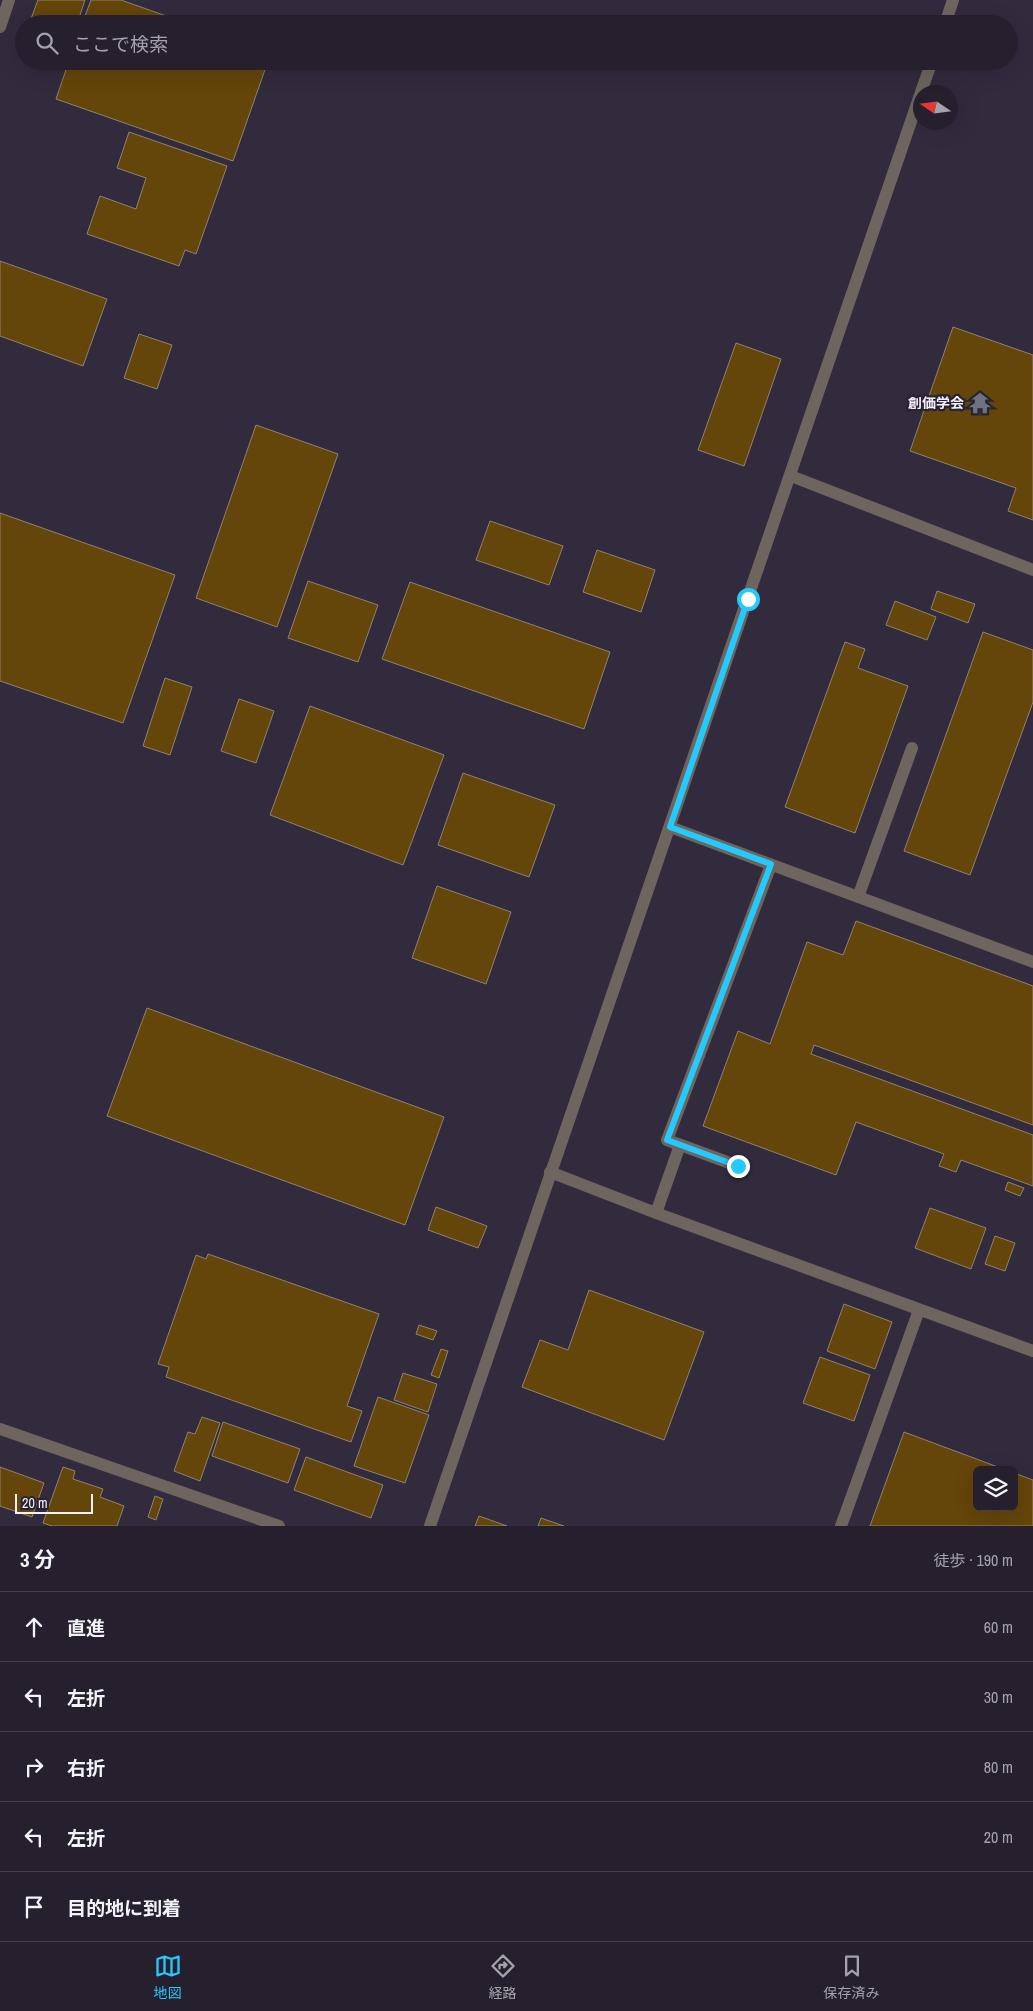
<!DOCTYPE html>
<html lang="ja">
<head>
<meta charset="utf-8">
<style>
  body { margin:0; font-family:"Archivo Narrow","Noto Sans JP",sans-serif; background:#322d3a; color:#f1f3f6 }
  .controls { position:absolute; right:15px; bottom:15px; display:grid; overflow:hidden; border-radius:8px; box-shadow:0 5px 20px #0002 }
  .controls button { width:45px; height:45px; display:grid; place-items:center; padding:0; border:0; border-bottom:1px solid #423e4a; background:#26202e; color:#f1f3f6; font:25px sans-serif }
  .compass { position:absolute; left:913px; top:85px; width:45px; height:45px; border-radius:50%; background:#26202e; box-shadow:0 5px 20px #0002; rotate:283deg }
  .scale { position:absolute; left:15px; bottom:12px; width:78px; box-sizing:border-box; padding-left:5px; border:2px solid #f3f0fc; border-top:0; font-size:14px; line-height:18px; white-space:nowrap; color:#f3f0fc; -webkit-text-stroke:4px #282233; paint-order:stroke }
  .stop { position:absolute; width:15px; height:15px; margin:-11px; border:4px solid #24c9fe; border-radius:50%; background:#fff }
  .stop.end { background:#24c9fe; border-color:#fff; box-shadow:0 1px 5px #0008 }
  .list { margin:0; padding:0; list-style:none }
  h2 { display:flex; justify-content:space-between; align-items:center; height:65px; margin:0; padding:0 20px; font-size:21px }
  h2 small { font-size:16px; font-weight:400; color:#a4a3aa }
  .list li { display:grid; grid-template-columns:32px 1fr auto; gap:15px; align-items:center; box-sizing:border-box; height:70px; padding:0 20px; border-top:1px solid #423e4a }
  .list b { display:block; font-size:19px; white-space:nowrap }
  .list em { font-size:16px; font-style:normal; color:#a4a3aa }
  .icon { flex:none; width:28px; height:28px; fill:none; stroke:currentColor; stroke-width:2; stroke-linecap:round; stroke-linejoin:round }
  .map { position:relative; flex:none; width:1033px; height:1526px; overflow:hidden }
  .search { position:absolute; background:#26202e; box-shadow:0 5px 20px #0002; left:15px; right:15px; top:15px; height:55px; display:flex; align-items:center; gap:12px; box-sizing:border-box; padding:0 18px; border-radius:28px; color:#a4a3aa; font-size:19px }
  .sheet { height:415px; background:#26202e }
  nav { display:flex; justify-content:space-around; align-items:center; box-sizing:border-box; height:70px; border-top:1px solid #423e4a; background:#26202e; font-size:14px; color:#a4a3aa }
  nav a { display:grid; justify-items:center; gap:2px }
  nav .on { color:#24c9fe }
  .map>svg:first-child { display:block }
</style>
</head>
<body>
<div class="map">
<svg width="1033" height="1526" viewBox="0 0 1033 1526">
  <rect width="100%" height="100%" fill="#322b3e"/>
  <path fill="#64450a" stroke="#90826e" d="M 38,0 L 85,0 L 77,24 L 29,24 Z
    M 91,0 L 121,0 L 189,24 L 82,24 Z
    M 69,61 L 268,61 L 233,161 L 56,99 Z
    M 129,132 L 227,166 L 196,254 L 185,250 L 179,266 L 87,234 L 100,196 L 136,209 L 146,178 L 117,168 Z
    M 0,261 L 107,299 L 83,366 L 0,336 Z
    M 953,327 L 1033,355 L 1033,520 L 1008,511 L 1016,488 L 910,451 Z
    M 139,334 L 172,345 L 157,389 L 124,378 Z
    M 736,343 L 781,359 L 744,466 L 698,450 Z
    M 256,425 L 338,454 L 277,627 L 196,598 Z
    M 0,513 L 175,575 L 123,723 L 0,681 Z
    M 490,521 L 563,546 L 549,585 L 476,560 Z
    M 597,550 L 655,570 L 641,612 L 583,592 Z
    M 308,581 L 378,605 L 358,662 L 288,638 Z
    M 410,582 L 610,652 L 584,729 L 382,659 Z
    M 937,591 L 975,604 L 968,623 L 931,609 Z
    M 895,601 L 936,617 L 927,640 L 886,625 Z
    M 983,632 L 1033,650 L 1033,702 L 970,875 L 904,851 Z
    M 845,642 L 865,649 L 858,668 L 908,686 L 855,833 L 785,807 Z
    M 165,678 L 192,687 L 170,755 L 143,746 Z
    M 239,699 L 274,711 L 256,763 L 221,751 Z
    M 310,706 L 444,755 L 403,865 L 270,815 Z
    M 463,773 L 555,805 L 529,877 L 438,845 Z
    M 437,886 L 511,912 L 486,984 L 412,958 Z
    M 856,921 L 1033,986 L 1033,1125 L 814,1045 L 811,1054 L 1033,1135 L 1033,1186 L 961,1160 L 956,1172 L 939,1166 L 944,1154 L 856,1122 L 836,1175 L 703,1126 L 738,1031 L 770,1044 L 807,942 L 843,955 Z
    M 147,1008 L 444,1117 L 405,1225 L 107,1116 Z
    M 1008,1182 L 1024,1188 L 1020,1196 L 1005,1190 Z
    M 436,1207 L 487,1226 L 478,1248 L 428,1230 Z
    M 930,1208 L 986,1228 L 971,1269 L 915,1248 Z
    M 995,1236 L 1015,1243 L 1005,1271 L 985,1264 Z
    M 208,1254 L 379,1314 L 347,1406 L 362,1411 L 351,1442 L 166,1377 L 169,1367 L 158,1364 L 196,1255 L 206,1259 Z
    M 589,1290 L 704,1332 L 664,1440 L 522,1387 L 540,1340 L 568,1350 Z
    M 844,1304 L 892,1322 L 875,1369 L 827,1351 Z
    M 419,1325 L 437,1331 L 433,1340 L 416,1334 Z
    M 441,1349 L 448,1351 L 439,1378 L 431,1375 Z
    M 820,1357 L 870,1375 L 854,1421 L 803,1403 Z
    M 403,1373 L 437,1384 L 428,1412 L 394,1400 Z
    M 378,1397 L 429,1415 L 405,1483 L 354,1466 Z
    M 202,1417 L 220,1423 L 200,1481 L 174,1471 L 188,1432 L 195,1434 Z
    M 223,1422 L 300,1449 L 288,1483 L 212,1456 Z
    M 904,1432 L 1006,1470 L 977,1470 L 977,1507 L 1014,1507 L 1014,1473 L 1033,1480 L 1033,1526 L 870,1526 Z
    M 306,1457 L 383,1485 L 371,1518 L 294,1490 Z
    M 0,1467 L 44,1483 L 32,1517 L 0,1506 Z
    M 63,1467 L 75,1471 L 73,1479 L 103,1489 L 100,1497 L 124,1506 L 117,1526 L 52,1526 L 43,1523 Z
    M 155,1496 L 163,1499 L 156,1520 L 148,1517 Z
    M 479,1516 L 507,1526 L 475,1526 Z
    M 541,1518 L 564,1526 L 538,1526 Z"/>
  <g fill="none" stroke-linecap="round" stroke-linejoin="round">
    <path stroke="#6e655f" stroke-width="12" d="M 945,24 L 953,0
      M 0,27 L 9,0
      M 921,92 L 932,61
      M 791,476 L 1033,570
      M 670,827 L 1033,962
      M 858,897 L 912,748
      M 738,1166 L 667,1140 L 771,865
      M 550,1172 L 656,1213 L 1033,1351
      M 656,1213 L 680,1145
      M 0,1429 L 279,1526
      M 430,1526 L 920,95
      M 841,1526 L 919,1310"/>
  </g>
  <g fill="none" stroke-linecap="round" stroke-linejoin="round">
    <path stroke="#24c9fe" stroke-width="6" d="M 738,1166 L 667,1140 L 771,864 L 670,827 L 748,599"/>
  </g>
  <defs>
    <g id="temple-bare" transform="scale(1.725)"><path d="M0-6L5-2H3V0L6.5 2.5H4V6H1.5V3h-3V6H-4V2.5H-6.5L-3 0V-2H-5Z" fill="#6b7280" stroke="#282233" stroke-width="2.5" paint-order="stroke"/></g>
  </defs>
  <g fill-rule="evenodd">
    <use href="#temple-bare" x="980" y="403"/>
  </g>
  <g text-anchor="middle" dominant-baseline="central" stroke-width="4.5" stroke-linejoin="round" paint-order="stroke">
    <g font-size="14" font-weight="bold" fill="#f3f0fc" stroke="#282233" text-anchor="end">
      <text x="964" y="403">創価学会</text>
    </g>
  </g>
</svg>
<div class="controls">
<button><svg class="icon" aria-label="layers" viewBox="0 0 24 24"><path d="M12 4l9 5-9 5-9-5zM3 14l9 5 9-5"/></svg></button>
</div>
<svg class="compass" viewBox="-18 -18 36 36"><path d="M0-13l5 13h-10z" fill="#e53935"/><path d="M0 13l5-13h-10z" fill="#a4a3aa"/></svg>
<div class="scale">20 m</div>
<div class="stop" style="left:748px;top:599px"></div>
<div class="stop end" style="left:738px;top:1166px"></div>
<div class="search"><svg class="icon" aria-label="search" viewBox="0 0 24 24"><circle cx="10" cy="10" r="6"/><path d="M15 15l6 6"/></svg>ここで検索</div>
</div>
<section class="sheet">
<h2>3 分<small>徒歩 · 190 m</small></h2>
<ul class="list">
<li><svg class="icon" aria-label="ahead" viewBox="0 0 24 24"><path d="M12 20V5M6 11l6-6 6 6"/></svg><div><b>直進</b></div><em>60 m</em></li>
<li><svg class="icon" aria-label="left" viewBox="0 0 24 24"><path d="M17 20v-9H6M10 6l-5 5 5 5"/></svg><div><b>左折</b></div><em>30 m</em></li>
<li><svg class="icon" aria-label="right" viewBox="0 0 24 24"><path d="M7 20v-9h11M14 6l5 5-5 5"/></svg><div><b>右折</b></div><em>80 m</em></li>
<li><svg class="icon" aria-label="left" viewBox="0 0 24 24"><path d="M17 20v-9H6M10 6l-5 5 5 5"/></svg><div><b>左折</b></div><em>20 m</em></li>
<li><svg class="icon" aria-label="arrive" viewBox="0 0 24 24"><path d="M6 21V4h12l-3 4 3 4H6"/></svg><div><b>目的地に到着</b></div></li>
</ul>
</section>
<nav>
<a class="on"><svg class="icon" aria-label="map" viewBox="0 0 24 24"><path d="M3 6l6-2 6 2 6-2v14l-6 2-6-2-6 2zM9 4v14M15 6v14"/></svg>地図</a>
<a><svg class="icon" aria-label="directions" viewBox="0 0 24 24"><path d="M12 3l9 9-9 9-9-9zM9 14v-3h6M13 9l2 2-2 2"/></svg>経路</a>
<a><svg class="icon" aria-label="saved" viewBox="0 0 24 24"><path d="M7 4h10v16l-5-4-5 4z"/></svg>保存済み</a>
</nav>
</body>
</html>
